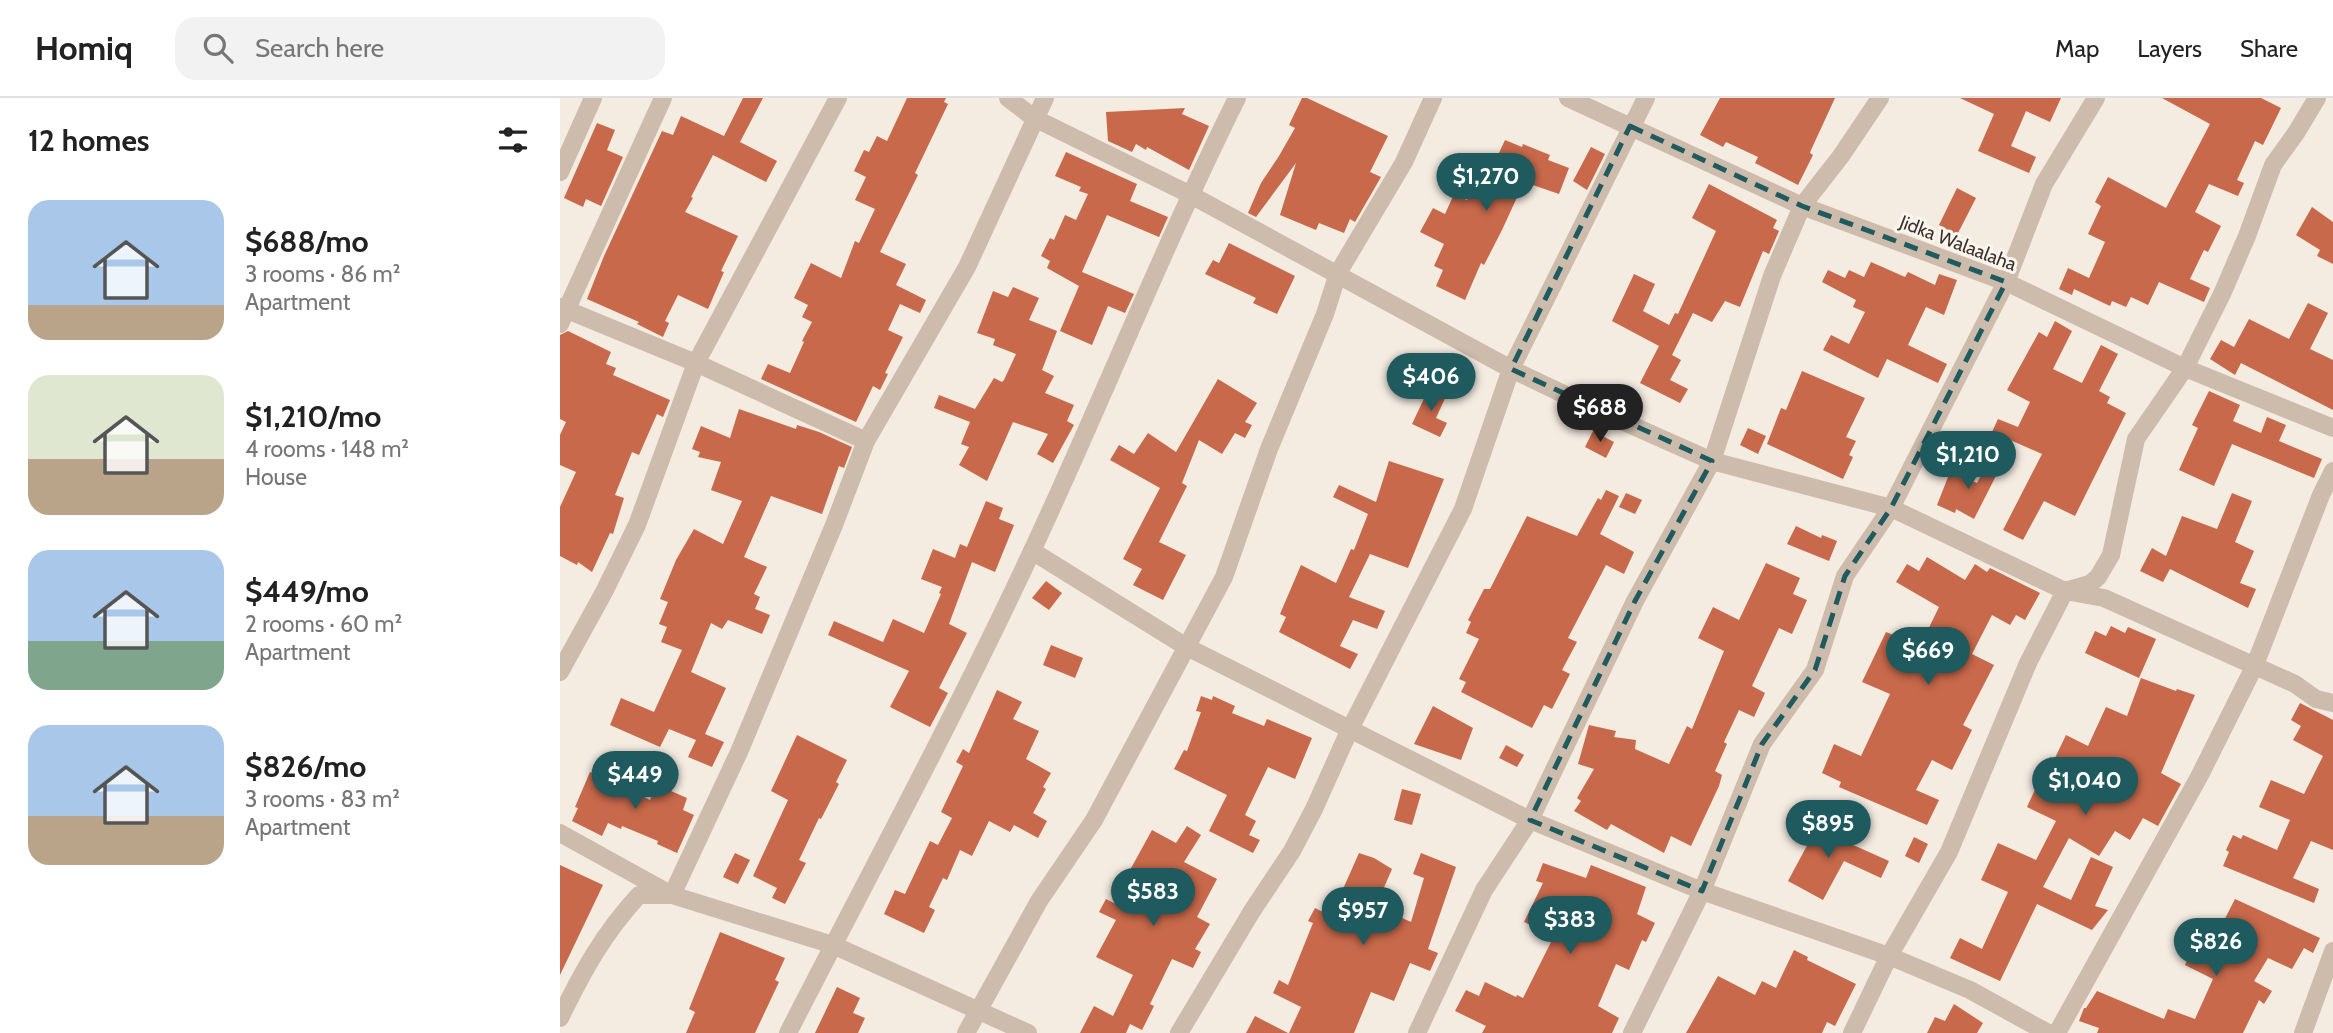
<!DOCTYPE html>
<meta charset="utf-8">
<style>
body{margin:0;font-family:Cabin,sans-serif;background:#f2f2f2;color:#222;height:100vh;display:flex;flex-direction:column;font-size:26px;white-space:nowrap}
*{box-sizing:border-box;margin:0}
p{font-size:23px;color:#767676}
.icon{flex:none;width:38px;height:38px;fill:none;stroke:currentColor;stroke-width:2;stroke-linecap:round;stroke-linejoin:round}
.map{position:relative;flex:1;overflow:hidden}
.side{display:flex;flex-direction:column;background:#fff;width:560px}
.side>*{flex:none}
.price{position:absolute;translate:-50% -60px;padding:0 16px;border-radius:24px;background:#1f5a5e;color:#fff;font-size:23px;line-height:46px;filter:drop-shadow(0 2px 4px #0008)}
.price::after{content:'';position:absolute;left:50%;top:42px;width:21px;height:16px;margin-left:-10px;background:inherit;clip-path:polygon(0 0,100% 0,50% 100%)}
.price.active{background:#222;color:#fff}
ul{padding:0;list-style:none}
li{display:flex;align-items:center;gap:21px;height:175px;padding:0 28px}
li span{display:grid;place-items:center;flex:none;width:196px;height:140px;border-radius:21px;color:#555}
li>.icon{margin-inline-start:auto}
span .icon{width:84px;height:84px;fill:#fffc;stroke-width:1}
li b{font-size:30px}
h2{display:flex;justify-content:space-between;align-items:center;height:84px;padding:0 28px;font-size:30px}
header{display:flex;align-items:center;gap:42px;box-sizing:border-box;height:98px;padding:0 35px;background:#fff;border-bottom:2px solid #e0e0e0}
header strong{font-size:33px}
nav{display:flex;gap:38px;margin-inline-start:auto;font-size:24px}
.search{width:490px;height:63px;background:#f2f2f2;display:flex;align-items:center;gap:18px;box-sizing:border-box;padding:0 24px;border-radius:21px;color:#767676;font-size:26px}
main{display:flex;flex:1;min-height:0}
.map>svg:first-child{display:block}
.building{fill:#c8694b}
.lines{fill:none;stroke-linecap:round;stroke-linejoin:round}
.street{stroke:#cdbbac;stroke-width:18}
.marked{fill:none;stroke:#1f5a5e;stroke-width:5;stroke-dasharray:14 9;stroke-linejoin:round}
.labels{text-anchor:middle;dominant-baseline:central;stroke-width:6;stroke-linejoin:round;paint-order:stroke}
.street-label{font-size:19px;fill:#3b302b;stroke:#fbf5ee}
</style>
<header>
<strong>Homiq</strong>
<div class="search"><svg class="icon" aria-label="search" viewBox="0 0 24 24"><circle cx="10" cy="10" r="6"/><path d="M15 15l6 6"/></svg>Search here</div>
<nav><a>Map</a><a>Layers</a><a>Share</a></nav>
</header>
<main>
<section class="side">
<h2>12 homes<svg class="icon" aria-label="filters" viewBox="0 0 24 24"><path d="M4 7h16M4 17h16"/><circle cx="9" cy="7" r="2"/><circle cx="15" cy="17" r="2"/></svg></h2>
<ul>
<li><span style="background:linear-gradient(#a9c7e8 75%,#b9a48a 0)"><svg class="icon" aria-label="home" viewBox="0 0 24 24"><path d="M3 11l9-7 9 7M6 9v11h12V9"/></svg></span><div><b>$688/mo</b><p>3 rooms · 86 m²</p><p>Apartment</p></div></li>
<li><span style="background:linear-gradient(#dfe7d0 60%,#b9a48a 0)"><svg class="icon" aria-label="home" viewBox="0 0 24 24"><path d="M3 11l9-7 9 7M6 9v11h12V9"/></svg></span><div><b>$1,210/mo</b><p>4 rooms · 148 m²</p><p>House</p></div></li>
<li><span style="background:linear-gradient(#a9c7e8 65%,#7fa58c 0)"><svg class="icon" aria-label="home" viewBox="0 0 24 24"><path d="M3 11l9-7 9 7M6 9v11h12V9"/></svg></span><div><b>$449/mo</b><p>2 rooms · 60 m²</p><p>Apartment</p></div></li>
<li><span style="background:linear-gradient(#a9c7e8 65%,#b9a48a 0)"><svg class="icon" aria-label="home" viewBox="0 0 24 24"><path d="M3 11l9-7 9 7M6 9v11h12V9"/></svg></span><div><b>$826/mo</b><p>3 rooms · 83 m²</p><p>Apartment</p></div></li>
</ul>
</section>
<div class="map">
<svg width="1773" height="935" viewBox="0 0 1773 935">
<rect width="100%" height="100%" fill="#f4ebe1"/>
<g class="building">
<polygon points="183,0 203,0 180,44 217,63 206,84 153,57 131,99 133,100 125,114 178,138 161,173 164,174 148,211 118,197 105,223 109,225 103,239 77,226 79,224 27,201 44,158 102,33 113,37 121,18 164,38"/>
<polygon points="347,0 386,0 384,4 388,6 355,75 358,77 320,154 346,166 336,187 366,202 360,215 340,206 328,232 343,239 325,275 328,276 320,292 313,288 296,324 201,281 208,266 230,275 244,244 242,243 252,224 242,219 248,207 234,200 251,165 281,180 295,143 299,145 315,111 295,102 306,79 294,73 304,52 309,54 317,38 327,43"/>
<polygon points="742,0 747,0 828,38 810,74 821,79 795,124 790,121 784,135 759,125 756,132 720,117 736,65 696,119 688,115 701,85 719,58 735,30 729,27"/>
<polygon points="1160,0 1275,0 1251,52 1250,55 1253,57 1238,87 1195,65 1198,59 1166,44 1163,49 1140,37"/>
<polygon points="1400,0 1501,0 1490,24 1466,13 1451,48 1476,59 1469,75 1418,53 1434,16"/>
<polygon points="1602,0 1701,0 1721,10 1703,47 1695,43 1677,82 1684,85 1678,98 1649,86 1635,114 1661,128 1648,154 1644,152 1630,181 1650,190 1644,204 1599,184 1588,207 1571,199 1566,209 1552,203 1550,208 1514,191 1512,197 1499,191 1508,170 1529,180 1545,144 1528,136 1541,108 1535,104 1548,79 1606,110 1650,26"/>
<polygon points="625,10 622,16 649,28 629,72 587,49 586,52 576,46 572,54 548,43 546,14"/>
<polygon points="37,25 55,32 47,52 63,59 41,108 26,101 23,109 4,100"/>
<polygon points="945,42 962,49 963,46 990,57 988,62 1009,70 999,96 964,84 942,132 924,167 921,165 905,202 876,188 883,172 874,168 884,146 860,134 873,110 885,116 894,96 907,102 923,64 933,68"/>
<polygon points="1031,49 1045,56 1027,92 1013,83"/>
<polygon points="506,54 577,86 570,103 608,119 599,139 547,117 522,174 574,196 565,215 548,208 532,247 500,233 519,188 487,170 490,163 481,158 490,140 494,142 505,117 516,122 528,96 519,93 521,89 495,78"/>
<polygon points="1149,86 1217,122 1213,130 1219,133 1209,156 1203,153 1180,209 1165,203 1152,224 1133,215 1112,257 1121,262 1110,282 1128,291 1120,305 1080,285 1099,248 1052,223 1074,176 1095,186 1083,213 1109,227 1115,215 1118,216 1156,133 1132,120"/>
<polygon points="1397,90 1416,100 1397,137 1379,127"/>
<polygon points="1752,109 1773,124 1773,166 1757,158 1760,152 1736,137"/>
<polygon points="669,145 735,178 717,216 693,205 696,200 645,176 653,162 659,165"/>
<polygon points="1311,164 1345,179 1348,174 1375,187 1379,176 1397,182 1384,217 1366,209 1348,247 1387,266 1378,285 1327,261 1318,280 1263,252 1271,237 1289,246 1305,214 1293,209 1296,202 1262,184 1268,172 1285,180 1289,172 1304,179"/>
<polygon points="453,189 479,200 469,222 497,233 482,272 494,278 485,295 514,307 507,323 514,327 493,365 477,356 488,336 453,324 427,383 399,367 409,349 401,346 410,324 374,310 379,297 415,311 434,280 442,284 444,282 456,256 433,247 435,241 417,235 433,193 448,199"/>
<polygon points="1748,205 1768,215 1750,251 1773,262 1773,312 1681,265 1675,277 1650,261 1661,242 1674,249 1689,221 1729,241"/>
<polygon points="1495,223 1512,233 1493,271 1522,285 1541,247 1558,256 1539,293 1550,299 1547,305 1566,315 1515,418 1484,403 1463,442 1443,432 1482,356 1432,334 1438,321 1458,329 1470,304 1447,292 1479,234 1487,239"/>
<polygon points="8,233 51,254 46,266 56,270 53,277 110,302 103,319 97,316 79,357 72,354 55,397 64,400 53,436 50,435 32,474 18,464 17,467 0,458 0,409 16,374 0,367 0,337 6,324 0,321 0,237"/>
<polygon points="1242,273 1305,300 1286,339 1296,343 1289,357 1293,359 1283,381 1207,346 1221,310 1226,312"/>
<polygon points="658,281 697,305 685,324 692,327 685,340 675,335 662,356 639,342 622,385 627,388 599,444 626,457 603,502 573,487 582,471 563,461 600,390 550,362 559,347 574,356 588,335 616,354"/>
<polygon points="870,288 887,296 876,320 887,325 880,339 852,326"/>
<polygon points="1649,293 1680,307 1673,323 1701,335 1707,319 1726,327 1719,343 1762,361 1754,380 1672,346 1654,388 1619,372 1638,330 1632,327"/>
<polygon points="179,311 236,331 237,327 259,334 292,349 284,370 279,368 262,416 211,398 184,459 207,469 194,496 200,499 195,511 210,517 202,536 168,522 162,531 151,525 131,574 166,590 145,636 164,644 152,669 128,659 136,642 109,631 100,649 50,627 61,600 94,614 122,552 101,544 107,529 99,526 108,504 100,501 116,462 134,431 163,446 182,403 151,392 161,364 138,359 140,354 132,351 141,328 170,340"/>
<polygon points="1188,330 1206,338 1198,356 1180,347"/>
<polygon points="1033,333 1054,344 1046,360 1025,349"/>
<polygon points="1430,360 1442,366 1414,421 1396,411 1395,415 1377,407 1390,374 1417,385"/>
<polygon points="829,363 884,381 848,470 810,456 789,499 825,513 817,531 793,522 780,548 798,556 790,571 719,534 726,519 720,516 741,467 776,485 791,451 794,452 808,416 773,399 779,387 816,404"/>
<polygon points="1046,392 1059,398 1040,436 1074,454 1064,476 1046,467 1008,540 1017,544 1002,572 1010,576 992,611 984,607 972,630 901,594 906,584 899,581 919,541 906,535 911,524 908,522 924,491 930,491 967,418 1017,438 1038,400 1041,402"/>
<polygon points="1066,395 1082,402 1075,416 1059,409"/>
<polygon points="1672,395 1692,403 1675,444 1694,453 1680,485 1696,491 1688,510 1610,471 1603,484 1580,473 1592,450 1606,458 1622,418 1657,431"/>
<polygon points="426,403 443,410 439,421 454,427 435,474 412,464 389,526 407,535 379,590 388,595 370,629 330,609 349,573 268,537 274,523 323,544 333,521 364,535 381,496 379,495 382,489 361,481 373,451 395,460 400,446 407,449"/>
<polygon points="1236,428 1261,440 1262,437 1277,443 1269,463 1227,446"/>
<polygon points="1367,459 1405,482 1415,466 1427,474 1430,470 1480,495 1465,522 1456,517 1450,527 1432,517 1412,556 1434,567 1403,627 1412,632 1392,672 1372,662 1356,692 1379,702 1367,727 1279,689 1281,684 1262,675 1274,646 1301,658 1330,596 1302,584 1326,534 1341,540 1343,537 1361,546 1379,509 1336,484 1347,466 1359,473"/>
<polygon points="1206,465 1240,480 1233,496 1247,502 1232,536 1219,530 1192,588 1205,595 1194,619 1179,612 1164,644 1167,646 1155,673 1162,677 1159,688 1131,748 1111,738 1104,755 1051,726 1047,732 1014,713 1021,703 1017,700 1034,671 1018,666 1029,627 1056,633 1054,639 1076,642 1075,651 1109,666 1127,628 1132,631 1164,553 1138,540 1153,509 1179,522"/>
<polygon points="486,483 502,495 489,512 472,500"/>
<polygon points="1551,528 1565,535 1568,529 1596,541 1579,580 1525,555 1535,533 1546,538"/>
<polygon points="491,547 523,560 515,580 483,567"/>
<polygon points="1581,580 1616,593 1617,591 1635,597 1601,675 1621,686 1598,728 1583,720 1570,742 1555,733 1539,758 1509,740 1483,789 1511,802 1531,759 1553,769 1535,808 1548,812 1532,832 1477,806 1440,883 1390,860 1400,840 1422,851 1448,794 1421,782 1438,745 1476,762 1496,723 1467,709 1490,659 1494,662 1506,637 1528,648 1546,609 1567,618"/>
<polygon points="437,592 462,604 453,621 479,633 466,661 491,675 483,689 486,691 473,715 487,723 478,740 454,727 450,734 429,723 412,758 400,752 387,782 383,780 369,809 375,812 364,835 324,816 335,792 345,796 370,743 378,747 392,720 381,714 403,668 396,664 403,651 409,655"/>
<polygon points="641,598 652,602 653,598 675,608 672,615 704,628 707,621 752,640 735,681 708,669 685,717 696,723 689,737 700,742 693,755 649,733 667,697 614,671 624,652 627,653 641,614 636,613"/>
<polygon points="1740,605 1773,622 1773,752 1751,743 1733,780 1759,791 1754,805 1663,768 1669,754 1666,752 1673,737 1681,741 1683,737 1717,752 1730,722 1699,709 1711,682 1744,696 1763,658 1733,642 1741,628 1731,622"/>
<polygon points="873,608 913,630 901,662 854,646"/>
<polygon points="237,637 287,662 276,684 279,686 261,721 259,720 239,762 246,765 225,806 212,800 217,790 193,778 228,702 211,693"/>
<polygon points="946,647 964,657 957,669 939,660"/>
<polygon points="30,674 52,683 51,686 81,701 82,698 90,702 101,675 116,682 111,693 127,700 123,712 134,717 117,755 97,746 98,743 62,728 61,731 48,725 42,738 12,723 18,710 15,709"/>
<polygon points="842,691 861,696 852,727 834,722"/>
<polygon points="1233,720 1329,763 1321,780 1284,763 1263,802 1228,783 1250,742 1227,732"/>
<polygon points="627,728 641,737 624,764 657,781 637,819 650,826 635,851 641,854 633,870 612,861 590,906 594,908 582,932 570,926 566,935 520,935 534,908 553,918 573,877 536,859 556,822 539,814 546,801 556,806 558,801 565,804 581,778 570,772 592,732 616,745"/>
<polygon points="1354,739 1368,746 1359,765 1345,758"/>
<polygon points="175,755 190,762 178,786 163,779"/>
<polygon points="799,755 814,760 832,771 816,808 851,824 864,780 853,776 861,755 896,769 868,851 878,855 870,873 850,865 834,903 811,894 794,935 729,935 741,909 713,895 719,882 728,887 753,825 748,823 755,810 771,818"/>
<polygon points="983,765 1026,780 1031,767 1086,789 1077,816 1095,825 1086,844 1082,842 1069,872 1056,866 1038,908 1059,920 1052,935 922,935 926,928 895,913 906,892 919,898 925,884 956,899 957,897 963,900 994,838 964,824 983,785 976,783"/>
<polygon points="0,767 43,787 0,877"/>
<polygon points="1675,801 1760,840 1753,855 1744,850 1732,871 1708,860 1694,883 1712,893 1704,906 1699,902 1683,935 1537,935 1539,930 1519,923 1524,910 1526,910 1537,893 1604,921 1608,911 1635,921 1653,881 1625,867 1631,853 1641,858 1653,834 1657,836"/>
<polygon points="160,834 225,860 215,882 219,884 195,935 126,935 135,914 129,911"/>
<polygon points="1234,852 1248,859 1247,862 1296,886 1275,928 1267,924 1262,935 1126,935 1158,878 1195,897 1202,883 1216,890"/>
<polygon points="277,889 300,900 293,915 305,920 298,935 255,935"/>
<polygon points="1394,906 1423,925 1417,935 1367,935 1375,919 1385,923"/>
<polygon points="695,918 728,935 686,935"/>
</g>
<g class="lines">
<g class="street">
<polyline points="448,0 474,20 629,96 951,271 1035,311 1152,363 1331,410 1505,493 1544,500 1735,586 1756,601 1773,605"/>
<polyline points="1008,0 1242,108 1446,184 1625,270 1773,330"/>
<polyline points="0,74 33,0"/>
<polyline points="0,209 136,265 306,343"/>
<polyline points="0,226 103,0"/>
<polyline points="472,453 625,548 970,722 1142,793 1329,858 1410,892 1488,935"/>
<polyline points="0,574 44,494 77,427 136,265 278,0"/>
<polyline points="0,735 112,797 273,847 468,935"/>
<path d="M 0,920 C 23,873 43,836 79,797 L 112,797 L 179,654 L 274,427 L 306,343 L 407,169 L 485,0"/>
<path d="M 228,935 C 310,775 396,616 472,453 C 542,303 603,149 677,0"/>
<polyline points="406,935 479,803 534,722 664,479 709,351 765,216 778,175 844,64 873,0"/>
<polyline points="619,935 692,813 732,753 754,711 790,631 903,411 951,271 1086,0"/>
<polyline points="857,935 924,792 970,722 1075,503 1152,363 1212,178 1242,108 1281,58 1320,0"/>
<polyline points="1072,935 1142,793 1202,646 1255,572 1285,478 1331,410 1446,184 1484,86 1536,0"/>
<polyline points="1292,935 1329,858 1389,754 1468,565 1505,493 1530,486 1538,479 1551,457 1576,341 1625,270 1662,196 1687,138 1713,67 1736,35 1757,0"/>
<polyline points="1497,935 1640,677 1695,567 1761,397 1773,373"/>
<polyline points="1743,935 1773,853"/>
</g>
</g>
<path class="marked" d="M 1070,28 L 1242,108 L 1446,184 L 1331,410 L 1285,478 L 1255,572 L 1202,646 L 1142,793 L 970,722 L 1075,503 L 1152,363 L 951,271 Z"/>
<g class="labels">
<g class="street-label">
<text transform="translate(1398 145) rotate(21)">Jidka Walaalaha</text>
</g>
</g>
</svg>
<b class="price" style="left:926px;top:115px">$1,270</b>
<b class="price" style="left:871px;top:315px">$406</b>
<b class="price active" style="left:1040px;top:346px">$688</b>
<b class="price" style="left:1408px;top:393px">$1,210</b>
<b class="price" style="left:1368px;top:589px">$669</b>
<b class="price" style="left:75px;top:713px">$449</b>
<b class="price" style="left:1525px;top:719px">$1,040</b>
<b class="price" style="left:1268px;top:762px">$895</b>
<b class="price" style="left:593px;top:830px">$583</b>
<b class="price" style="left:803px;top:849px">$957</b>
<b class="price" style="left:1010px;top:858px">$383</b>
<b class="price" style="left:1656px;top:880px">$826</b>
</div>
</main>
